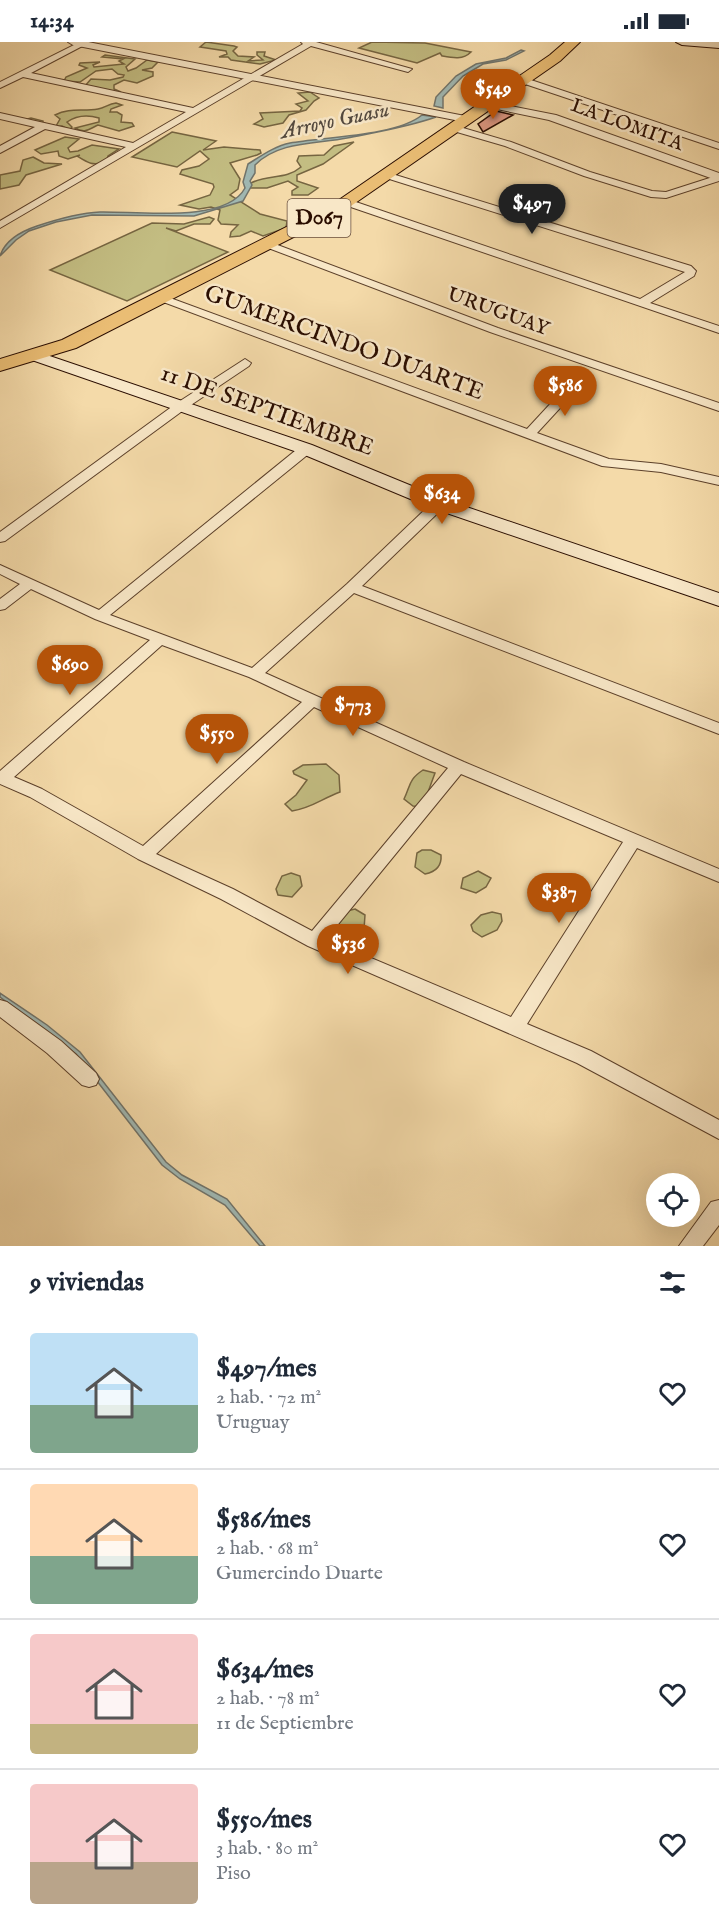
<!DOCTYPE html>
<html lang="es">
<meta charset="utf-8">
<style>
body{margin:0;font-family:"IM FELL English",serif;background:#f6f6f7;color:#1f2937;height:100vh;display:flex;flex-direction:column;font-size:22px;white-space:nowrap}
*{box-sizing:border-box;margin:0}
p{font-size:20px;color:#747a83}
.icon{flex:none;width:33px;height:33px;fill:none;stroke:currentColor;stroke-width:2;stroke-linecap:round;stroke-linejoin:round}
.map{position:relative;height:1204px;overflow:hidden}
.drawer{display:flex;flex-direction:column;background:#fff;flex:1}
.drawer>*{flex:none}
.fabs{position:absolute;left:646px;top:1131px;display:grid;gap:12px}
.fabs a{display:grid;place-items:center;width:54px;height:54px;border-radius:50%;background:#fff;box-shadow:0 6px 24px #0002;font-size:30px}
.price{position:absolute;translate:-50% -51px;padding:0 14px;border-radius:21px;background:#b45309;color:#fff;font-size:20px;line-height:39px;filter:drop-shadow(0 2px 3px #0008)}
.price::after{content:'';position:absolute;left:50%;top:36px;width:18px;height:14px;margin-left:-9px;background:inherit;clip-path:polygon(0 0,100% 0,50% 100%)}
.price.current{background:#222;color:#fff}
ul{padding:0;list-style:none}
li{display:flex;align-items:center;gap:18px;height:150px;padding:0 30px}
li+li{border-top:2px solid #e0e1e3}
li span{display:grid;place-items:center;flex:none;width:168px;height:120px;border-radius:6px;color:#555}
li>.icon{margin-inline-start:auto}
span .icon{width:72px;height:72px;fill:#fffc;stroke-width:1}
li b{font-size:26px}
h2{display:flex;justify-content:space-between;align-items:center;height:72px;padding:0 30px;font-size:26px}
.status{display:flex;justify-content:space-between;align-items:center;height:42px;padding:0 30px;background:#fff;direction:ltr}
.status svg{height:16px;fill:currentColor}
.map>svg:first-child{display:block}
.green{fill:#c3bd82;stroke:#766541;stroke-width:1.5}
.water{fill:#a0b8b3;stroke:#71746b;stroke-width:1.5}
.building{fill:#da957f;stroke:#2a0d00;stroke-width:1.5}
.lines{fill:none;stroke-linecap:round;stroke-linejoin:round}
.minor-casing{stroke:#5c402a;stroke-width:2}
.tertiary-casing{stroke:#5c402a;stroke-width:2}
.secondary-casing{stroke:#2a0d00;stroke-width:2}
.primary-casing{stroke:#2a0d00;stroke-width:2}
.minor{fill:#f8e7c7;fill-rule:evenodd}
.tertiary{fill:#f8e7c7;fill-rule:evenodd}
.secondary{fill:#f8e7c7;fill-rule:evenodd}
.primary{fill:#eabd74;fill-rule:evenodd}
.labels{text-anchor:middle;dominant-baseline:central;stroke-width:5;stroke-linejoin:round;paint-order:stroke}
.far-street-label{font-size:20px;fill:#2a0d00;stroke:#f8e7c7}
.far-water-label{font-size:22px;font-style:italic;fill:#53493f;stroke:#f8e7c7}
.shield{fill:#f8e7c7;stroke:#684e3c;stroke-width:1.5}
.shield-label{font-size:22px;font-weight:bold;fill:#2a0d00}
.street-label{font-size:24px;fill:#2a0d00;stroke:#f8e7c7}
</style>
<div class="status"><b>14:34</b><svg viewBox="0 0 49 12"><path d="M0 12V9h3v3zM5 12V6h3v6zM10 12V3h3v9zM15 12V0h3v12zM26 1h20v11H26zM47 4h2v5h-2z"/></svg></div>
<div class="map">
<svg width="719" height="1204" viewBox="0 0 719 1204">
<rect width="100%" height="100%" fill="#f4daa9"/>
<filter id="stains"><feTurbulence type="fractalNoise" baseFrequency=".00333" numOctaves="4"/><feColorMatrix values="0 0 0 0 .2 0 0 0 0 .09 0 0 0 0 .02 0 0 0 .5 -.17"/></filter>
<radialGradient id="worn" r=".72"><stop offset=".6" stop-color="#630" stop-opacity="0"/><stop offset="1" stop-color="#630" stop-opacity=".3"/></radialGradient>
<g class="green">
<polygon points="206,0 234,4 237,5 233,9 238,14 254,15 248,19 263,18 257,13 257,10 265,10 264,14 276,18 260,22 231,18 228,15 219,15 227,12 226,9 200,5"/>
<path d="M 372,0 L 425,1 L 471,10 C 463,18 453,16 442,14 L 440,11 L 417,21 L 359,6 Z"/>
<polygon points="105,13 135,17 126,25 128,29 136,26 147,18 158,20 152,26 142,28 153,30 153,34 137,41 124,38 114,43 114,47 121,50 111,51 84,45 91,37 110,38 123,35 124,33 118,32 112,27 96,29 80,40 64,39 66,35 87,26 79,23 80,21 100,20 93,23 94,25 124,22 119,19 123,17 102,15"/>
<polygon points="310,50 319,56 314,59 306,68 289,73 283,81 264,85 254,82 263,77 260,71 300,69 302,66 296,62 308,59 298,51"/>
<path d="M 116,61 L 122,63 L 111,67 L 110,70 L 117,70 L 122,73 L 121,80 L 132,81 L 134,84 L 119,89 L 98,83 C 89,87 85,92 75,86 L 99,80 L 99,76 C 89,73 77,73 67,80 L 72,85 L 70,88 L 62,84 L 37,86 L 23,78 L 31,76 L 43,79 L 43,81 L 56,84 L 60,77 L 55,73 C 70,65 83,70 98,67 C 105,66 108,62 116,61 Z"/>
<polygon points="172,90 216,99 203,108 224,105 260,108 261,111 257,113 230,121 240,137 238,147 230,153 260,172 287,179 286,186 263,194 251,189 240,194 230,195 231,190 238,183 221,182 218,178 220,168 211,165 199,167 180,163 210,153 214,145 213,142 180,132 182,128 199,124 209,117 200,109 177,125 132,115"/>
<path d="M 65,95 L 79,97 L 68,106 L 70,110 L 78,109 L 92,103 L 119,107 L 108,114 L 106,120 C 92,124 88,121 77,114 L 80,113 L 68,117 L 59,114 L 58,109 L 41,112 L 35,108 Z"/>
<path d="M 354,100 L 323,122 L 297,133 L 297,139 L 318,146 L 308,153 L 292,153 L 292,149 L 298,145 L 288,139 L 267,146 L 250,146 L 251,141 C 268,132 286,138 301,125 L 297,119 L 299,114 L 324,113 L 334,104 Z"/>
<polygon points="33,115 44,121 62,122 26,133 19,143 0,147 0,133 20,129 23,118"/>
<polygon points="209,175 214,177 210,182 194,182 176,189 166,186 228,210 127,259 50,228 152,181 184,182"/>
<path d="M 326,722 L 339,733 L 340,750 C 321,757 312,766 292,769 L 285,762 L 296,753 L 307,738 L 294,732 L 293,729 L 303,723 Z"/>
<path d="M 423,728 L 435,731 L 428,750 L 432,755 L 422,765 L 413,764 L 404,757 C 411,743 408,738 423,728 Z"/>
<path d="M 422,808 L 431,808 L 441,813 C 442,825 435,830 425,832 L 415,825 L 417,811 Z"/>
<polygon points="478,829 491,836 486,845 476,851 461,846 463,836"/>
<polygon points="291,831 300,834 302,844 292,855 278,853 276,847 282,834"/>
<polygon points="355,867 365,873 364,887 355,892 341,892 337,884 347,869"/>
<polygon points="492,870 501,872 502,879 497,888 482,895 473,889 471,883 481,873"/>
</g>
<g class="water">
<polygon points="521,8 524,9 506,18 483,22 463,34 443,55 443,66 434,64 436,55 456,34 476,22 506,16"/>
<path d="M 422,73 L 436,75 C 408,85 377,90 347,96 C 317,102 278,99 255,123 L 255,131 L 250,139 L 252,143 L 243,159 L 194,174 L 92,173 L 56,180 L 29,189 L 16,198 L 0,214 C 5,198 22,189 37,184 C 58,177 79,171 100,170 C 135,169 226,182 245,146 L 243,140 L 248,122 C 261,114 275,104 290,101 C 323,95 397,94 422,73 Z"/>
<polygon points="0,951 47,983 80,1010 166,1120 182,1133 227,1157 265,1204 260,1204 225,1163 180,1137 162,1123 76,1012 0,955"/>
</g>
<polygon class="building" points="496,69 513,73 483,90 478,82"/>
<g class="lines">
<defs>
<g id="minor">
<polygon points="80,0 90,0 31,31 193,66 303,2 301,0 316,0 412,27 408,30 311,4 0,186 0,179 126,105 45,87 0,111 0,104 35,85 0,77 0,71 133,101 186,70 23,35 0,46 0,40"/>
<polygon points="519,36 525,36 719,101 719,107 519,40"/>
<polygon points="453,83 511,100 590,130 652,149 666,150 719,133 719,139 666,156 651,155 584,134 505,104 450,88 450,84"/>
<polygon points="383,131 389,131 691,224 696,229 694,234 650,261 719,284 719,291 342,162 342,158 350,158 640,257 685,230 383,135"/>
<polygon points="267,199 498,286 719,361 719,369 490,290 263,204 263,200"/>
<polygon points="162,253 527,387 576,334 584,334 584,340 537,391 609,417 661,422 719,435 719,443 661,430 602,424 158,258 158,254"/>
<polygon points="245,317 251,321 249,324 185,367 5,499 0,500 0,490 177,361"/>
<path d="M 306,403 L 312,407 L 311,410 L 110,573 L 252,626 L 347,542 L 434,459 L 439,458 L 446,462 L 444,465 L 362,544 L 719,681 L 719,692 L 354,551 L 265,631 L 464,720 L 719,827 L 719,840 L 637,806 L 527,982 L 591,1009 L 719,1078 L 719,1097 L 577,1021 L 308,904 L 221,857 L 138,817 L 30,755 L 0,742 L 0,729 L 150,598 L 95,577 L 31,547 L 5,567 L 0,568 L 0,557 L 20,542 L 0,532 L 0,523 L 99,568 L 301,404 ZM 162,603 L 249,635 L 302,660 L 143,804 L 42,747 L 14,735 ZM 314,665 L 448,726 L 312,889 L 233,847 L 156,812 ZM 461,732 L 623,800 L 511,975 L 326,897 Z"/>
<polygon points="0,958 7,960 61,999 96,1031 99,1037 96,1043 89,1045 82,1043 47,1011 0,975"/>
<polygon points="719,1158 719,1183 703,1204 679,1204 711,1160"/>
</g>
<g id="tertiary">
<polygon points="68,0 88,0 465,74 470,77 465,80 73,3"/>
<polygon points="486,59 556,73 719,131 719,139 549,78 482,64 481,62"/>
</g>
<g id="secondary">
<polygon points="676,0 719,0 719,6 682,3"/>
<polygon points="35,309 312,403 446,458 719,551 719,564 432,466 300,411 29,317 27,314 29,311"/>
</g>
<polygon id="primary" points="565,0 580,0 560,19 348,166 319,182 76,306 0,329 0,317 62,298 336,160 550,13"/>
</defs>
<use href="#minor" class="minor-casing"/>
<use href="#tertiary" class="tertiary-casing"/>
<use href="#secondary" class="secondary-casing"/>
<use href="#primary" class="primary-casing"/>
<use href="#minor" class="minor"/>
<use href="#tertiary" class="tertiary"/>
<use href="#secondary" class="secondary"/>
<use href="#primary" class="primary"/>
</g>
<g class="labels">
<g class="far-street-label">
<text transform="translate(627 83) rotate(20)">LA LOMITA</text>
<text transform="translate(498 270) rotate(20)">URUGUAY</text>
</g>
<g class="far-water-label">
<text transform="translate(335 79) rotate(-12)">Arroyo Guasu</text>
</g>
<rect class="shield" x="287.5" y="157" width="63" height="38" rx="4.5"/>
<g class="shield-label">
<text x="319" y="176">D067</text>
</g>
<g class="street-label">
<text transform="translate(344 301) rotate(20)">GUMERCINDO DUARTE</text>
<text transform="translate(267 369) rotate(20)">11 DE SEPTIEMBRE</text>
</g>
</g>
<rect width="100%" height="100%" filter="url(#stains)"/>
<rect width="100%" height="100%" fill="url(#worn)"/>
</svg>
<div class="fabs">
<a><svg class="icon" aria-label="locate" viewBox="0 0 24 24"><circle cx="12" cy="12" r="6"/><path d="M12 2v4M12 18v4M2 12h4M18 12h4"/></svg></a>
</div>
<b class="price" style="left:493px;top:78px">$549</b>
<b class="price current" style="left:532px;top:193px">$497</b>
<b class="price" style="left:565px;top:375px">$586</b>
<b class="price" style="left:442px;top:483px">$634</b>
<b class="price" style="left:70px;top:654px">$690</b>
<b class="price" style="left:353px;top:695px">$773</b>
<b class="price" style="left:217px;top:723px">$550</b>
<b class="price" style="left:559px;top:882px">$387</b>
<b class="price" style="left:348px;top:933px">$536</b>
</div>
<section class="drawer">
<h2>9 viviendas<svg class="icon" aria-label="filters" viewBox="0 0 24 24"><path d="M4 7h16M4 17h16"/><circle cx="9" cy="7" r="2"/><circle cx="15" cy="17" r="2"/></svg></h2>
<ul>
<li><span style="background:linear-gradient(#bfe0f5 60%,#7fa58c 0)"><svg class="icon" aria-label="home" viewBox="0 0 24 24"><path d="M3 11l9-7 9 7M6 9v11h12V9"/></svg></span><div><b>$497/mes</b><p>2 hab. · 72 m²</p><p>Uruguay</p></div><svg class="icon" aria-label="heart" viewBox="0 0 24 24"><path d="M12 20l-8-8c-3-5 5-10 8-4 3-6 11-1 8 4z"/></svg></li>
<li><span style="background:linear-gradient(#ffd9b3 60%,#7fa58c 0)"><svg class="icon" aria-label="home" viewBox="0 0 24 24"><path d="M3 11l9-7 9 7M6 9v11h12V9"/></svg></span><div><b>$586/mes</b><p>2 hab. · 68 m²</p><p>Gumercindo Duarte</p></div><svg class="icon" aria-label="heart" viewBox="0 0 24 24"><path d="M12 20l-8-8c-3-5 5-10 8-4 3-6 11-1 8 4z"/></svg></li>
<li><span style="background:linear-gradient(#f6c9c9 75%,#c2b280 0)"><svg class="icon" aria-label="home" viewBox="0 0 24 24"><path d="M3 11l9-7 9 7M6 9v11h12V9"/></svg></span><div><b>$634/mes</b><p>2 hab. · 78 m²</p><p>11 de Septiembre</p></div><svg class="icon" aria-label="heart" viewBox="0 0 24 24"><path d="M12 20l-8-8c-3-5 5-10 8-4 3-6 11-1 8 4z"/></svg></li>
<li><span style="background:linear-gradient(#f6c9c9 65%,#b9a48a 0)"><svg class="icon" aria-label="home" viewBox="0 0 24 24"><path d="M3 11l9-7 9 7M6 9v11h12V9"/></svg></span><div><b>$550/mes</b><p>3 hab. · 80 m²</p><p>Piso</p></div><svg class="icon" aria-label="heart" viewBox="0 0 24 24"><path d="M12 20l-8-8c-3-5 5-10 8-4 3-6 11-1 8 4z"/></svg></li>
</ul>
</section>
